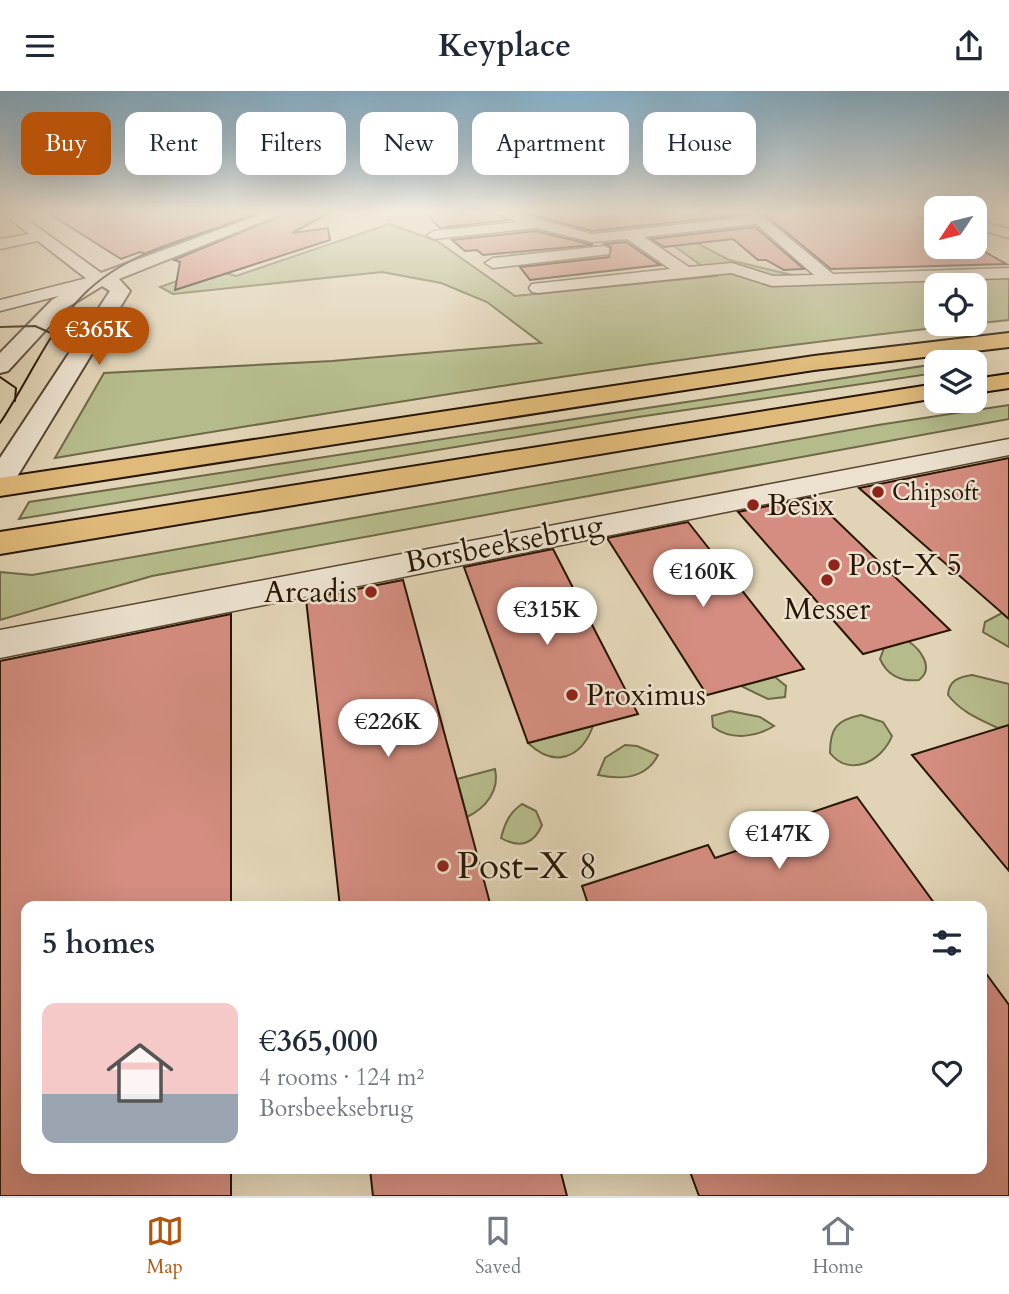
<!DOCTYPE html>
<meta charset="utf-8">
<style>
body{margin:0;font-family:Cardo,serif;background:#f6f6f7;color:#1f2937;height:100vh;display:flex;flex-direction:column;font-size:26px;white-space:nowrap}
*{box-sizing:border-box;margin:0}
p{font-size:23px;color:#747a83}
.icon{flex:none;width:38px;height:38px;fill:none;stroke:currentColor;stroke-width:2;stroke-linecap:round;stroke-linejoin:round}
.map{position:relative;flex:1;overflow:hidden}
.side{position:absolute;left:21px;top:810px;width:966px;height:273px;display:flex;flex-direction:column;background:#fff;border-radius:14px;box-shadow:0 7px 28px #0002}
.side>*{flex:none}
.guide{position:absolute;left:21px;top:21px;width:968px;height:63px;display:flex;gap:14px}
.needle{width:46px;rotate:235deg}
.buttons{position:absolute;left:924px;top:105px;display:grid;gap:14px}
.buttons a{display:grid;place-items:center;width:63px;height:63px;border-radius:14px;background:#fff;box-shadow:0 7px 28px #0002;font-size:35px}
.price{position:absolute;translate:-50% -60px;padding:0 16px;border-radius:24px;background:#fff;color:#222;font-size:23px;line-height:46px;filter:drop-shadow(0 2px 4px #0008)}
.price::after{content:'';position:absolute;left:50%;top:42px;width:21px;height:16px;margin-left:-10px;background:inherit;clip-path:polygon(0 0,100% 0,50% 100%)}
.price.current{background:#b45309;color:#fff}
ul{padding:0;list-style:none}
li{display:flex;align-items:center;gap:21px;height:175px;padding:0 21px}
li+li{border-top:2px solid #e0e1e3}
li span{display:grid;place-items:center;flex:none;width:196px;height:140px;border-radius:14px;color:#555}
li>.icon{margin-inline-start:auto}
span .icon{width:84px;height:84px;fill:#fffc;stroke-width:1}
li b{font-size:30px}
h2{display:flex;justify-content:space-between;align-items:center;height:84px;padding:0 21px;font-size:30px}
.pill{padding:0 24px;border-radius:14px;background:#fff;box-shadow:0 7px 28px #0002;font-size:24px;line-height:63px}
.pill.current{background:#b45309;color:#fff}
header{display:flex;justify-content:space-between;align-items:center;height:91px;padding:0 21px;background:#fff;font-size:32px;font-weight:700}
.menu{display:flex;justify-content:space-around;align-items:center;height:98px;border-top:2px solid #e0e1e3;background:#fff;font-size:19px;color:#747a83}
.menu a{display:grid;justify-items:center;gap:4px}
.menu .current{color:#b45309}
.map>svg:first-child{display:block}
.green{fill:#b6bb8b;stroke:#6f6847;stroke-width:2;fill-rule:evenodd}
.building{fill:#d48d80;stroke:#281603;stroke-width:2}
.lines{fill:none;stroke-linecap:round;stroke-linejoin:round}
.minor-casing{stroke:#564530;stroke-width:3}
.tertiary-casing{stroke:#564530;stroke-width:4}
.motorway-casing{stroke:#281603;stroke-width:4}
.minor{fill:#ece2cf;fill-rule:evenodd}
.tertiary{fill:#ece2cf;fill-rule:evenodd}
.motorway{fill:#e0ba7a;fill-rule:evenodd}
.tram{stroke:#281603;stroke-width:2}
.poi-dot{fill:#8f2418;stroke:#ece2cf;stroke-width:2.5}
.labels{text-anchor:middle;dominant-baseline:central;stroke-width:5;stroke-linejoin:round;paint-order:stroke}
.far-poi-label{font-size:24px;fill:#281603;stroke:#ece2cf;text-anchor:start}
.poi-label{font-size:30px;fill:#281603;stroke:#ece2cf;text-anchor:start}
.street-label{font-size:30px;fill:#281603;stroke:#ece2cf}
.near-poi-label{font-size:37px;fill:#281603;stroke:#ece2cf;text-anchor:start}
</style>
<header><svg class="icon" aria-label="menu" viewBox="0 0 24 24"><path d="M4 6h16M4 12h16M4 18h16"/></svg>Keyplace<svg class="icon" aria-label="share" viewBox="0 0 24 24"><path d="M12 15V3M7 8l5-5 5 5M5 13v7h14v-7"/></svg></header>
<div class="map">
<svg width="1009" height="1105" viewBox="0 0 1009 1105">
<rect width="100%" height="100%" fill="#e1d3b5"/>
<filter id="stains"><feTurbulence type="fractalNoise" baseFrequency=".00286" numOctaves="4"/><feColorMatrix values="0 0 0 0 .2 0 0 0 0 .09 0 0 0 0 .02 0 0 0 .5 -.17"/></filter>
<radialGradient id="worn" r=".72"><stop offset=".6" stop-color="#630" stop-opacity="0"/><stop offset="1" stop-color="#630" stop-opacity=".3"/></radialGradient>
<g class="green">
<path d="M 389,133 L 437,150 L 515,205 L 716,185 L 663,147 L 682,144 L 729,169 L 817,190 L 1009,185 L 1009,229 C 689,262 372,314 55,367 L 104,282 L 332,270 L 541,252 L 487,211 L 441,192 L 382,181 L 173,203 L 160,196 L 211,178 L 236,185 ZM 936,194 L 975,194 L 975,233 L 936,233 Z"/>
<polygon points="936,273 936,282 638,326 19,428 29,411"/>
<polygon points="1009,314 1009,328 152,485 0,529 0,481 32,484 878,334"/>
<polygon points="1002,522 1009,528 1009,556 983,541 985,531"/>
<path d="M 908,550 C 920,558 935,577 919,589 C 901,591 887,584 880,568 L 884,557 Z"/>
<path d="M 972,584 L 1009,593 L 1009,634 L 998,637 C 979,628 961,621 948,604 C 949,589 959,586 972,584 Z"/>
<polygon points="775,586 786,595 785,606 768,608 741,595"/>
<path d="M 730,620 L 760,626 L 774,635 C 756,646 732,650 713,636 L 712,625 Z"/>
<path d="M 861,624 L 883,631 L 892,645 C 882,670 850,687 830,662 C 830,638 836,629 861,624 Z"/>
<path d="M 593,635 C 581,668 554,677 528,652 Z"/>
<path d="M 625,654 L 637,655 L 658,664 C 646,688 622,689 598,684 L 605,667 Z"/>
<path d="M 495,678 C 500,699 486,717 467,726 L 457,688 Z"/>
<path d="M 522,713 L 536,720 L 542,734 C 534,753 520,758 501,747 C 505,732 509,722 522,713 Z"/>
</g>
<g class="building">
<polygon points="48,122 258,122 146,163 140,161 121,168"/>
<polygon points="287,122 329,122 292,142 328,137 330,149 175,199 180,171 174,169"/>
<polygon points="425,122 497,122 508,129 440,137"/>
<polygon points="525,122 742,122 743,124 592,140"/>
<polygon points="763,122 908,122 936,132 936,156 975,155 1006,173 831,178"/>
<polygon points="755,136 804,178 784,179 766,169 758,169 733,148 664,156 651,148"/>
<polygon points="536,140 593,154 483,164 477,159 465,160 452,149"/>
<polygon points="626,151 660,174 530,189 520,176 609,166 611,156 605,153"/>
<polygon points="1009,367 1009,528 859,397"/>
<polygon points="812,406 814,408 950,539 863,563 738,421"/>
<polygon points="688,431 804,578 707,604 607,447"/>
<polygon points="553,458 638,623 528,652 464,476"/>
<polygon points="403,489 467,726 491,816 340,816 306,508"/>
<polygon points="231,523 231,816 26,816 26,1078 231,1078 231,1105 0,1105 0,570"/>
<polygon points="1009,634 1009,780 912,664"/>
<polygon points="857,706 937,816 589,816 582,795 708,754 715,767 787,743 780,732"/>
<polygon points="982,877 1009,914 1009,1105 699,1105 689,1078 982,1078"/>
<polygon points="370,1078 560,1078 567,1105 373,1105"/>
</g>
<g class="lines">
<defs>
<g id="minor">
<path d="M 499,122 L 517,122 L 592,143 L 748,126 L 745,122 L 759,122 L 833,183 L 1009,177 L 1009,187 L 772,195 L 731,182 L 538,202 L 532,201 L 529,197 L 532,193 L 670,178 L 627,148 L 592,151 L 536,137 L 434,148 L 427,144 L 434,140 L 517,131 ZM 756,133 L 814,184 L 773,185 L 732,172 L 689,176 L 644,146 Z"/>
<polygon points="926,122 936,122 936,126 928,125"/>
<polygon points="975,129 1009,138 1009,147 975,137"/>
<polygon points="42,141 49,145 47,148 0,158 0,148"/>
<polygon points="604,155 609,157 609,163 493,177 485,172 493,167"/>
<polygon points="99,184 105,185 107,189 105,193 0,220 0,209"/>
<polygon points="1009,348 1009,364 0,567 0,539"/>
</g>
<polygon id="tertiary" points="2,122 18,122 101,182 264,122 284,122 119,188 130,200 15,389 10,395 0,398 0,367 110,200 102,195 66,217 8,280 0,282 0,262 52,209 87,188"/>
<g id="motorway">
<polygon points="1009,242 1009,256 814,279 0,405 0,387 814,265"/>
<polygon points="1009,283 1009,297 975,302 975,288"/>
<polygon points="936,293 936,307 0,463 0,441"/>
</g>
</defs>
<use href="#minor" class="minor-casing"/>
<use href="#tertiary" class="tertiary-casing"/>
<use href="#motorway" class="motorway-casing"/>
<use href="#minor" class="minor"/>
<use href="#tertiary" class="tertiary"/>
<use href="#motorway" class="motorway"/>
<g class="tram">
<polyline points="0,236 35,235 53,243 55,253"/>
<polyline points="0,286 16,297 15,310"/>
<path d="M 0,332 C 26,293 45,249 75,213 C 121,158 198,146 262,122"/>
</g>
</g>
<linearGradient id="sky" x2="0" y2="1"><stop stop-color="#86b5d2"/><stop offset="0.44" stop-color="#f2ebde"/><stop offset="1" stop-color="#f2ebde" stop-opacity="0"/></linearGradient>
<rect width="1009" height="276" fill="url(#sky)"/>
<g class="poi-dot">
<circle cx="878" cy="401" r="7"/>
<circle cx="753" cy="414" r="7"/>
<circle cx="834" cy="474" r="7"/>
<circle cx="827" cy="489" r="7"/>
<circle cx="371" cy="501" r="7"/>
<circle cx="572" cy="604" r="7"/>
<circle cx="443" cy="775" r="7"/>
</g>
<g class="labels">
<g class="far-poi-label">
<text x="892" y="401">Chipsoft</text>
</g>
<g class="poi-label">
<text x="767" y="414">Besix</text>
<text x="848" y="474">Post-X 5</text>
<text x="357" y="501" text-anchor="end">Arcadis</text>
<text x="827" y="518" text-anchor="middle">Messer</text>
<text x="586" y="604">Proximus</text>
</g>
<g class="street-label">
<text transform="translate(504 453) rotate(-11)">Borsbeeksebrug</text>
</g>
<g class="near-poi-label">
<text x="457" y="775">Post-X 8</text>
</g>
</g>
<rect width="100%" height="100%" filter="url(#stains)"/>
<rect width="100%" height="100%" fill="url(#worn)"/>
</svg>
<div class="buttons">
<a><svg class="needle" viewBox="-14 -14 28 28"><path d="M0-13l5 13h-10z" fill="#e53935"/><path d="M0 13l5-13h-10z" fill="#747a83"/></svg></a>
<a><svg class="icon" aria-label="locate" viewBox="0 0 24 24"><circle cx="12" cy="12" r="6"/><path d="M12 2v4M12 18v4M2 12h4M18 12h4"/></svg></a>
<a><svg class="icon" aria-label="layers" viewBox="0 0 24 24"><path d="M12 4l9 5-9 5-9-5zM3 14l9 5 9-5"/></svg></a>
</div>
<b class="price current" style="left:99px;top:276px">€365K</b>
<b class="price" style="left:703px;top:518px">€160K</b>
<b class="price" style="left:547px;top:556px">€315K</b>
<b class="price" style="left:388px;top:668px">€226K</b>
<b class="price" style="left:779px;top:780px">€147K</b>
<div class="guide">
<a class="pill current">Buy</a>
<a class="pill">Rent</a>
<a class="pill">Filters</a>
<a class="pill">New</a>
<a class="pill">Apartment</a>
<a class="pill">House</a>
</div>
<section class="side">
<h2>5 homes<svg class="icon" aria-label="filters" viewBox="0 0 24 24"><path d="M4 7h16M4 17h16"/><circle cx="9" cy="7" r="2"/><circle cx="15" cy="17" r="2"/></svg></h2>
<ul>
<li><span style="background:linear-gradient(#f6c9c9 65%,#9aa5b1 0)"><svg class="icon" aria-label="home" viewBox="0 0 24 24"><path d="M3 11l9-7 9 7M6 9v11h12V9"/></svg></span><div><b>€365,000</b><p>4 rooms · 124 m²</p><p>Borsbeeksebrug</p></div><svg class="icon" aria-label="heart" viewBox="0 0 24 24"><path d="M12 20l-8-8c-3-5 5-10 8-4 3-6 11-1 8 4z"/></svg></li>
</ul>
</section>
</div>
<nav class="menu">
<a class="current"><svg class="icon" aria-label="map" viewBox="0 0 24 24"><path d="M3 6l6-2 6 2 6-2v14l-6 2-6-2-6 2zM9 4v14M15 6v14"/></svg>Map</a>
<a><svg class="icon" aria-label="saved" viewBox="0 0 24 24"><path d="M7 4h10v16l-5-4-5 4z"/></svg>Saved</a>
<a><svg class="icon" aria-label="home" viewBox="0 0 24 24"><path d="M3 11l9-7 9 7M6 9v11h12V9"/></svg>Home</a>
</nav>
